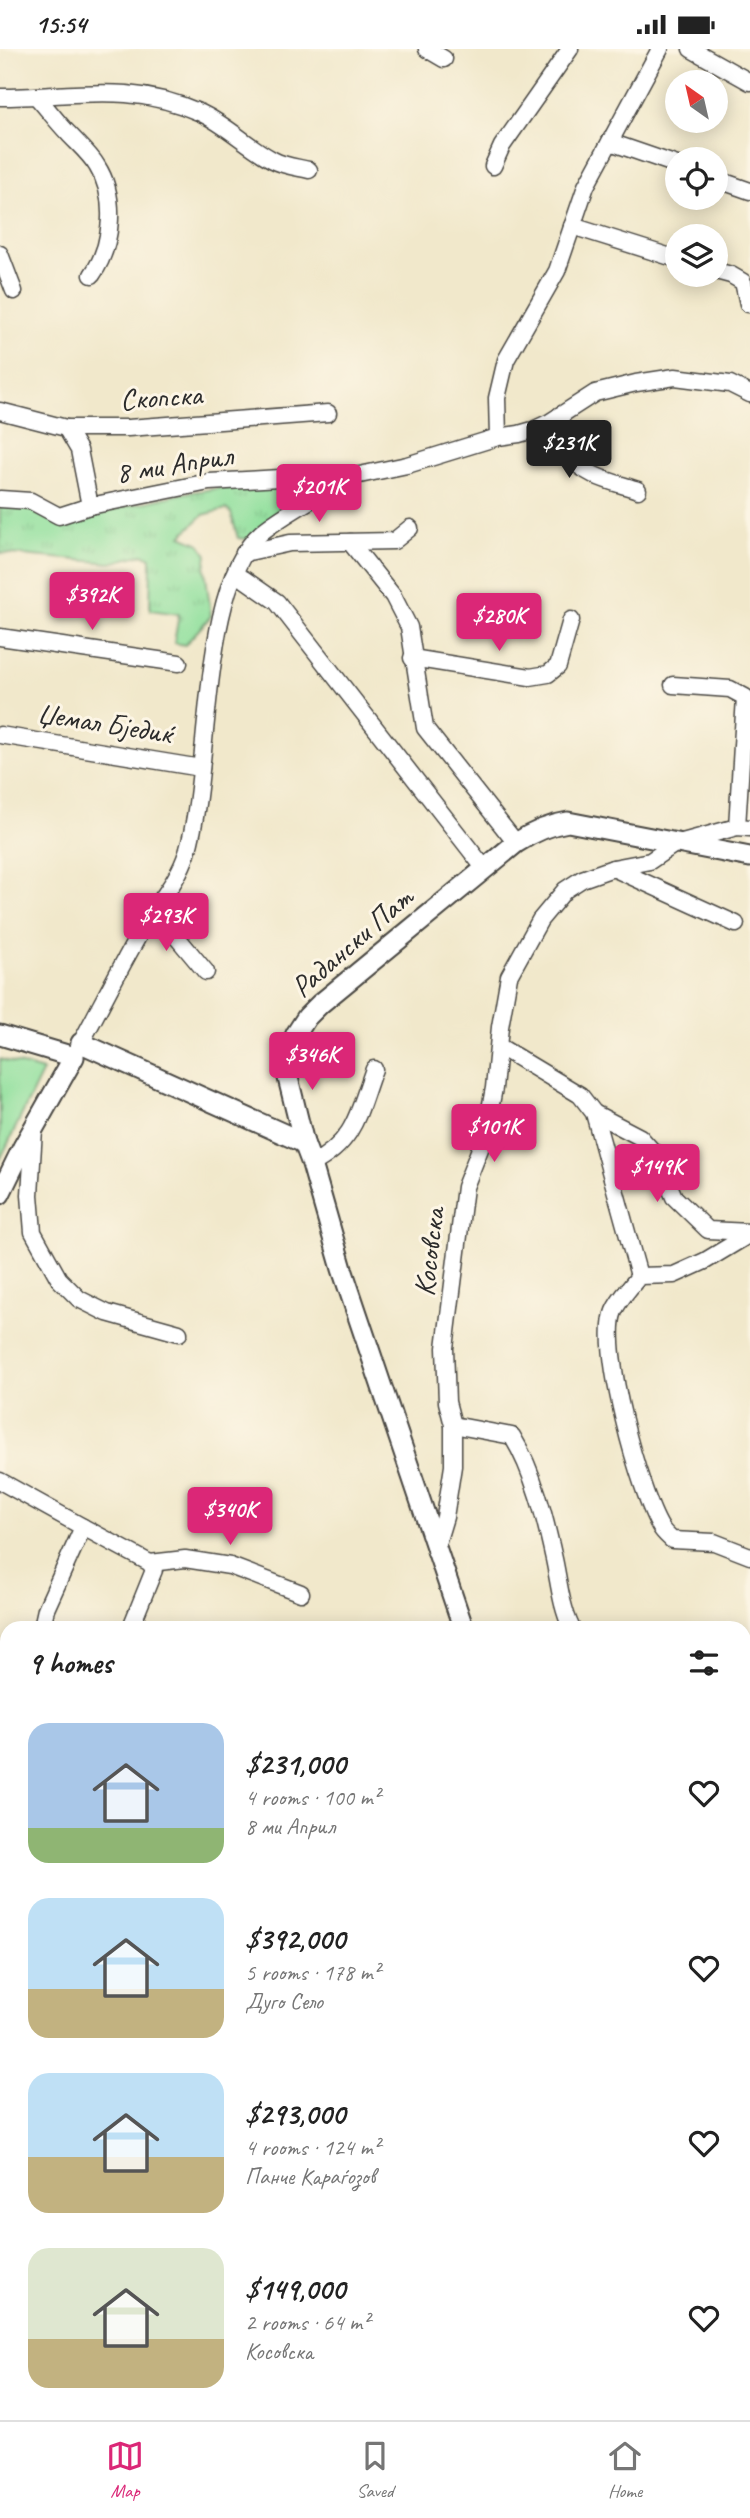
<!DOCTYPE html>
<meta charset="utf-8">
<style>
body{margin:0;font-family:Caveat,sans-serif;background:#f2f2f2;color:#222;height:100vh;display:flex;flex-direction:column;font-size:26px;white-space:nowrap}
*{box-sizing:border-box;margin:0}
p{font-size:23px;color:#767676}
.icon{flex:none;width:38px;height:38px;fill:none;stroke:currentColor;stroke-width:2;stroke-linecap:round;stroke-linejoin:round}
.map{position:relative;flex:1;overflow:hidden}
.side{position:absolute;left:0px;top:1572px;width:751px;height:800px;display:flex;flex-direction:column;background:#fff;border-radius:21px 21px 0 0;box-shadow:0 4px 18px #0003}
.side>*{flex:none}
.needle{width:46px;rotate:326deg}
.fabs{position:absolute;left:665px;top:21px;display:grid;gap:14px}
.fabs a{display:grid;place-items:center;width:63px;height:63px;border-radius:50%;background:#fff;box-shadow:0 4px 18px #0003;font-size:35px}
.price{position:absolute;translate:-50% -60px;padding:0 16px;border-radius:7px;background:#db2777;color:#fff;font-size:23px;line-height:46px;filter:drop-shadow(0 2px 4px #0008)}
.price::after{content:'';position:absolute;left:50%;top:42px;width:21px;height:16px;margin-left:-10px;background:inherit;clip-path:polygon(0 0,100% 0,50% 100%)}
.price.on{background:#222;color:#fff}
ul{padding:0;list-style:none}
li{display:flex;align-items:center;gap:21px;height:175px;padding:0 28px}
li span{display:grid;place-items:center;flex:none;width:196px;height:140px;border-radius:21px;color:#555}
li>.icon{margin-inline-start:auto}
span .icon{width:84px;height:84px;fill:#fffc;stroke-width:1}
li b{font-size:30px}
h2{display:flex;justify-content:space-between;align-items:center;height:84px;padding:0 28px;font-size:30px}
.status{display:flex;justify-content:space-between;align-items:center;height:49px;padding:0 35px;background:#fff;direction:ltr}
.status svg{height:19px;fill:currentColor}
.tabs{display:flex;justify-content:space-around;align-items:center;height:98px;border-top:2px solid #e0e0e0;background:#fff;font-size:19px;color:#767676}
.tabs a{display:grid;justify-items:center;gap:4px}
.tabs .on{color:#db2777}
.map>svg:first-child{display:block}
.grass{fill:url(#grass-tufts);stroke:#5e8664;stroke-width:2}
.garden{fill:#92e09e;stroke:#5e8664;stroke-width:2}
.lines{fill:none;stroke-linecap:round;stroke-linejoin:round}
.minor-casing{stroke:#494743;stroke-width:19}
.tertiary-casing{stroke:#494743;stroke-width:23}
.minor{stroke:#fff;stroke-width:16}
.tertiary{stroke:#fff;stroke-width:19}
.labels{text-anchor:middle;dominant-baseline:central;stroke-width:6;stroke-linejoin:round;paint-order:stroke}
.street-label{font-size:30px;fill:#2b2b2b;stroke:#fcf5e5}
</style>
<div class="status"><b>15:54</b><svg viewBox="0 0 49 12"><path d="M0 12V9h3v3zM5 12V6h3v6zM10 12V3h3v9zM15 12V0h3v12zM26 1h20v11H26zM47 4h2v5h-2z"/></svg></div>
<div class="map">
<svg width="750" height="2371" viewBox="0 0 750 2371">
<defs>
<pattern id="grass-tufts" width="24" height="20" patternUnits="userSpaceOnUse" patternTransform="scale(1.75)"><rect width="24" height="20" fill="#92e09e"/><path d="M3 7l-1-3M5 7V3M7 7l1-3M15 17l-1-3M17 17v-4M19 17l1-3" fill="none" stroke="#7ec088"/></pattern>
</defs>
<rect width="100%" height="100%" fill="#fcf5e5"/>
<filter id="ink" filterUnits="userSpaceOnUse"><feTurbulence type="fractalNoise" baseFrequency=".0143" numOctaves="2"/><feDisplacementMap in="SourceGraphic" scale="14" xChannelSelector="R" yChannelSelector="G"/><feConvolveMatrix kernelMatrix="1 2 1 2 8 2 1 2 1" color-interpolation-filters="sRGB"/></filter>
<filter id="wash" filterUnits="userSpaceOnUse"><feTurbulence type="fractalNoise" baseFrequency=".00686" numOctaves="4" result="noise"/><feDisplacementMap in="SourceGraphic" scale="28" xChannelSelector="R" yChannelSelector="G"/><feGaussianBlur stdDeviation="1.57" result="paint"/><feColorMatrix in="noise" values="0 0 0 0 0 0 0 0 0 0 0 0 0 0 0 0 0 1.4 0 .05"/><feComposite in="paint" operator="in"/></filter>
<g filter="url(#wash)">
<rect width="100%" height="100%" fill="#f1e8cb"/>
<polygon class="grass" points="257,434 318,435 312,444 247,490 238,489 231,464 226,460 203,466 181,487 200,495 207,506 205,519 211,567 185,596 174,594 179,565 150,561 151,509 143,505 111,514 0,504 0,457 33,459 64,472 185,444"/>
<polygon class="garden" points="0,1010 43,1022 0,1111"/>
</g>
<g filter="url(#ink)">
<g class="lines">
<defs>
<g id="minor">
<polyline points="427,0 444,10"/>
<polyline points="691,0 750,33"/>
<path d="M 36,47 C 47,59 57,73 68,84 C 78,95 90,105 97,117 C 117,148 113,196 92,226"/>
<path d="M 0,48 C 73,48 130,32 201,64 C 227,76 248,98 273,111 C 284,117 296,118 309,121"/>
<polyline points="610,93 677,116"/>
<polyline points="493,117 502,97 570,0"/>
<polyline points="716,130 750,142"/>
<polyline points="572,177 677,210"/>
<polyline points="0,205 14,242"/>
<polyline points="716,222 731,226 743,233 748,255"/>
<polyline points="0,362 66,379 128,379 328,364"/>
<path d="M 560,366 C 562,377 562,396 568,405 C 584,428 614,433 638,441"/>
<polyline points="66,379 79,401 90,457 209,433 280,429 350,428 407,416 498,388 519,385 533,381 550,373 595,344 636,334 675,328 730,335 750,345"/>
<polyline points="498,388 497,349 506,311 557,222 586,137 660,0"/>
<polyline points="0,450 31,452 59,467 90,457"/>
<polyline points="350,493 393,547 409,578 425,679 516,794"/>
<polyline points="244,504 290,494 394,492 410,479"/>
<polyline points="234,526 244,530 277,553 485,820"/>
<polyline points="0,588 179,614"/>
<polyline points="412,609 530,628 548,625 558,617 571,571"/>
<polyline points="673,636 730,640 745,648 737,778"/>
<polyline points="0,686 201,719"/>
<polyline points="613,819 736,875"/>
<polyline points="155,862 206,923"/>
<polyline points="500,998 580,1046 594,1064 639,1227"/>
<path d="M 76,1003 C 99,961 120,918 144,877 C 159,852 178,832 187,804 C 212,723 199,536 262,483 C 285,464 322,445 348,429"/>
<polyline points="594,1064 640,1088 656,1106 674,1148 708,1181 750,1183"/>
<polyline points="34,1080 30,1146 33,1183 59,1230 79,1250 107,1264 179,1284"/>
<path d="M 312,1115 C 356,1092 358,1063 374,1020"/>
<path d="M 750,1185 L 705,1212 L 674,1226 L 639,1227 C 632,1237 619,1250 614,1262 C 599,1298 640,1445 661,1479 C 664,1484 668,1487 672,1491 L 714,1493 L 750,1507"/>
<path d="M 453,1376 L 512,1387 C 534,1423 545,1469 554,1510 C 559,1533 561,1557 571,1578"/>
<polyline points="0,1432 83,1478 46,1560 42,1578"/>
<polyline points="83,1478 150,1514 154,1521 131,1578"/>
<polyline points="435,1501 445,1468 453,1417 453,1376 447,1353 445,1299 465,1138 485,1087 494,1039 500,978 509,927 540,871 565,841 582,830 613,819 650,812 675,795 737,778 750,779"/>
<polyline points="150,1514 185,1510 230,1517 301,1544"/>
<polyline points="744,1646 750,1618"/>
<polyline points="744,1673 750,1675"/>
<polyline points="0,1971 7,1953"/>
<polyline points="744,2013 750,2030"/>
<polyline points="744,2123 750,2108"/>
<polyline points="744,2230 750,2228"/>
<polyline points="0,2259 7,2267"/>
<polyline points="744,2275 750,2289"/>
<polyline points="744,2304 750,2300"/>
<polyline points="272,2364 277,2371"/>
<polyline points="576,2364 584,2371"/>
<polyline points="10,2371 10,2364"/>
<polyline points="104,2371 105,2364"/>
<polyline points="186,2371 186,2364"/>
<polyline points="382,2371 384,2364"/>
<polyline points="646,2371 649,2364"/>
</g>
<g id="tertiary">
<polyline points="0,986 74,1008 23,1098 0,1145"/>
<polyline points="81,994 304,1094"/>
<path d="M 463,1578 L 342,1220 L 312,1115 L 304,1094 L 288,1029 L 288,1004 L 296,985 L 307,968 L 320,955 L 516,794 C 533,783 548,776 568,773 L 750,808"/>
<polyline points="554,2371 556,2364"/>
</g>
</defs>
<use href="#minor" class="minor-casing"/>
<use href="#tertiary" class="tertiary-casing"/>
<use href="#minor" class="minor"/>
<use href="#tertiary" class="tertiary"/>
</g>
</g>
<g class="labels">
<g class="street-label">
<text transform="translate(161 348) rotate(-4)">Скопска</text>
<text transform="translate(174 415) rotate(-9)">8 ми Април</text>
<text transform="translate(105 674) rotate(9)">Џемал Бједиќ</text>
<text transform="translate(352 893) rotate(-41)">Радански Пат</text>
<text transform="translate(429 1203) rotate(-83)">Косовска</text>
</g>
</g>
</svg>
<div class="fabs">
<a><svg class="needle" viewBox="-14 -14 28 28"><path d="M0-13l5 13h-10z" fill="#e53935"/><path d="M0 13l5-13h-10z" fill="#767676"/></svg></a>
<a><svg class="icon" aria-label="locate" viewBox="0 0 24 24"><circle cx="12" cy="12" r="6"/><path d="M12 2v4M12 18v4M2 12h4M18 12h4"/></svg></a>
<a><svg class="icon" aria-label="layers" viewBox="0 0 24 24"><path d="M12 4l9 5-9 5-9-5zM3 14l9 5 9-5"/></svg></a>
</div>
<b class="price on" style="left:569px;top:431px">$231K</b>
<b class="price" style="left:319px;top:475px">$201K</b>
<b class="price" style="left:92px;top:583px">$392K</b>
<b class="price" style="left:499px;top:604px">$280K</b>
<b class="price" style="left:166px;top:904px">$293K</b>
<b class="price" style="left:312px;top:1043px">$346K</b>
<b class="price" style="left:494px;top:1115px">$101K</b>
<b class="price" style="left:657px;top:1155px">$149K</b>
<b class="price" style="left:230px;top:1498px">$340K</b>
<section class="side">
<h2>9 homes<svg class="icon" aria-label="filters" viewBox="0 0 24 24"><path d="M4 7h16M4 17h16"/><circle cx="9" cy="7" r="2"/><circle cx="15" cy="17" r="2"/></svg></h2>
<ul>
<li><span style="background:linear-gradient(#a9c7e8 75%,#8fb573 0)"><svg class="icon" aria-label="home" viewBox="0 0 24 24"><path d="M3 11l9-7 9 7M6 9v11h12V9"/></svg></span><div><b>$231,000</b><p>4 rooms · 100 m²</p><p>8 ми Април</p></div><svg class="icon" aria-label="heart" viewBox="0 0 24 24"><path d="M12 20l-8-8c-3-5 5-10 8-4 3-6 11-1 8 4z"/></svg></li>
<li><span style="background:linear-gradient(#bfe0f5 65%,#c2b280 0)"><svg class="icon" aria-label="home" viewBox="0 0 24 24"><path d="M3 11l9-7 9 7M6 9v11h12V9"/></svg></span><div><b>$392,000</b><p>5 rooms · 178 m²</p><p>Дуго Село</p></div><svg class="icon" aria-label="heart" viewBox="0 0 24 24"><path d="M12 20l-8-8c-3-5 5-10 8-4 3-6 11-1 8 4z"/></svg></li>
<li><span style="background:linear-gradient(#bfe0f5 60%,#c2b280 0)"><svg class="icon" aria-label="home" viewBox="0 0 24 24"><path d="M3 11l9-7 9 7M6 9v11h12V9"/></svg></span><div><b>$293,000</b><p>4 rooms · 124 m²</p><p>Панче Караѓозов</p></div><svg class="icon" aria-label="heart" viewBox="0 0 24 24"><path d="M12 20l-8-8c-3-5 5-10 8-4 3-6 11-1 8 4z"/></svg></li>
<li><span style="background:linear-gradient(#dfe7d0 65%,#c2b280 0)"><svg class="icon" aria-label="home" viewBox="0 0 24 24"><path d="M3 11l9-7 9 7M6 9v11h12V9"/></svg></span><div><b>$149,000</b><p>2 rooms · 64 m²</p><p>Косовска</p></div><svg class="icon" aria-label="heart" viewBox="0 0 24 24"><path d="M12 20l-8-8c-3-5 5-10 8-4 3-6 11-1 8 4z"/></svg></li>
</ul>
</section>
</div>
<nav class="tabs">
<a class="on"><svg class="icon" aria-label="map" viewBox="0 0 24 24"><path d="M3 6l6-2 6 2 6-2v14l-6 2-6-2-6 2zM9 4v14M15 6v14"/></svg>Map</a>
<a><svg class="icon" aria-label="saved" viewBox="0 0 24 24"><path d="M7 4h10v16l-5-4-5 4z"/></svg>Saved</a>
<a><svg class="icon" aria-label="home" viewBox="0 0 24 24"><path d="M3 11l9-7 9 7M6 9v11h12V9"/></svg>Home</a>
</nav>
